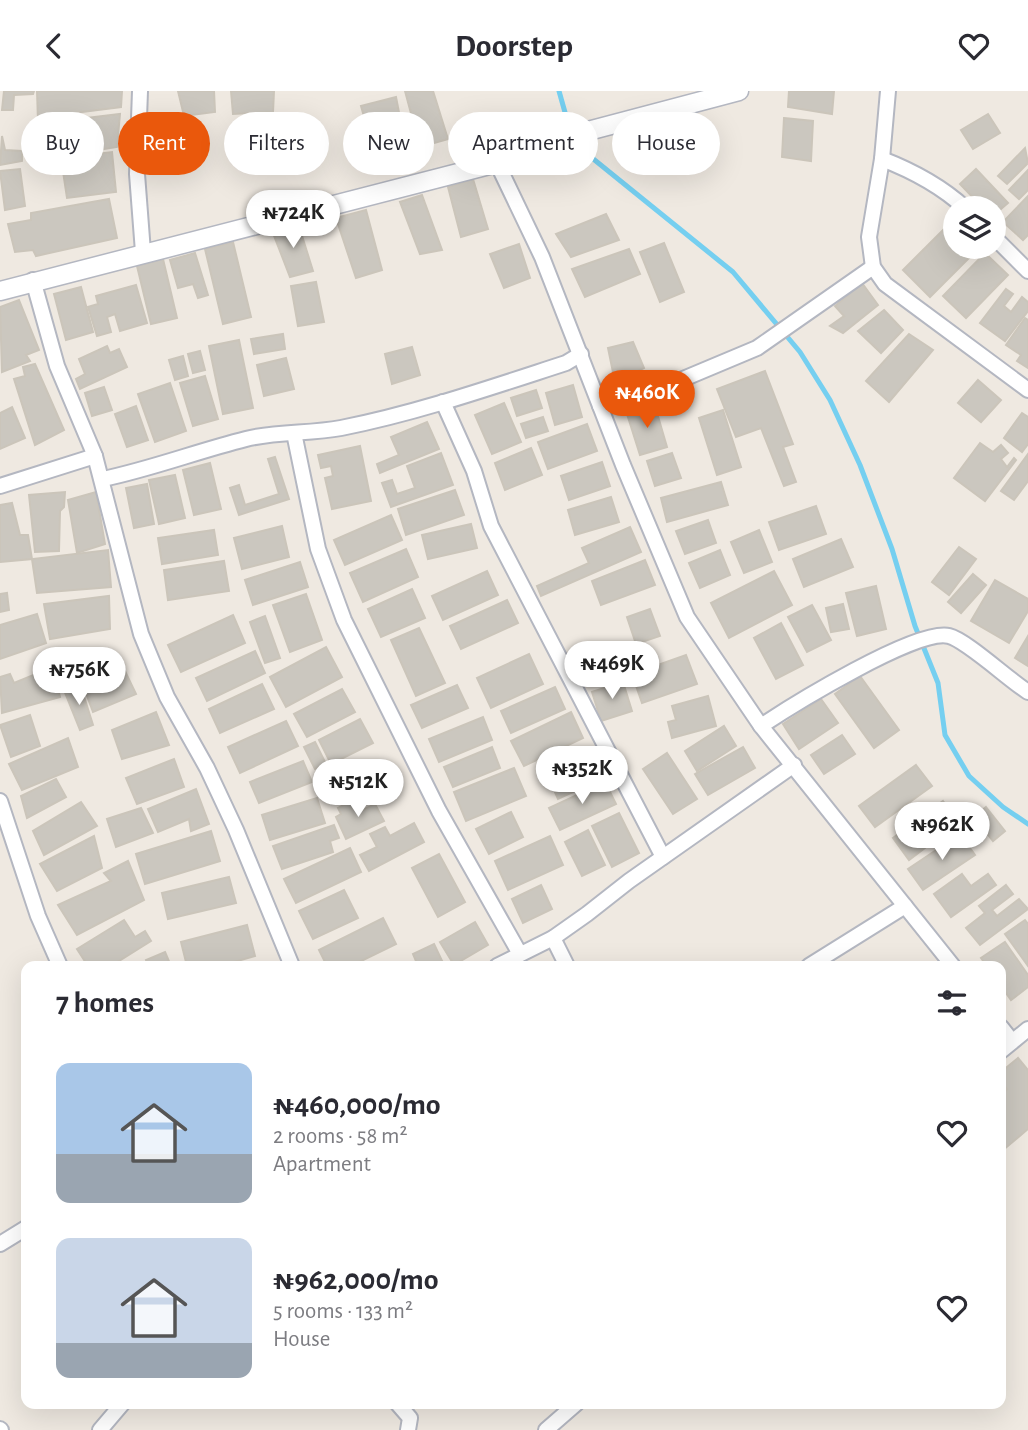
<!DOCTYPE html>
<meta charset="utf-8">
<style>
body{margin:0;font-family:"Alegreya Sans",sans-serif;background:#f7f7f7;color:#2b2b33;height:100vh;display:flex;flex-direction:column;font-size:26px;white-space:nowrap}
*{box-sizing:border-box;margin:0}
p{font-size:23px;color:#7c7c81}
.icon{flex:none;width:38px;height:38px;fill:none;stroke:currentColor;stroke-width:2;stroke-linecap:round;stroke-linejoin:round}
.map{position:relative;flex:1;overflow:hidden}
.side{position:absolute;left:21px;top:870px;width:985px;height:448px;display:flex;flex-direction:column;background:#fff;border-radius:14px;box-shadow:0 7px 28px #0002}
.side>*{flex:none}
.top-card{position:absolute;left:21px;top:21px;width:987px;height:63px;display:flex;gap:14px}
.controls{position:absolute;left:943px;top:105px;display:grid;gap:14px}
.controls a{display:grid;place-items:center;width:63px;height:63px;border-radius:50%;background:#fff;box-shadow:0 7px 28px #0002;font-size:35px}
.price{position:absolute;translate:-50% -60px;padding:0 16px;border-radius:24px;background:#fff;color:#222;font-size:23px;line-height:46px;filter:drop-shadow(0 2px 4px #0008)}
.price::after{content:'';position:absolute;left:50%;top:42px;width:21px;height:16px;margin-left:-10px;background:inherit;clip-path:polygon(0 0,100% 0,50% 100%)}
.price.active{background:#ea580c;color:#fff}
ul{padding:0;list-style:none}
li{display:flex;align-items:center;gap:21px;height:175px;padding:0 35px}
li span{display:grid;place-items:center;flex:none;width:196px;height:140px;border-radius:14px;color:#555}
li>.icon{margin-inline-start:auto}
span .icon{width:84px;height:84px;fill:#fffc;stroke-width:1}
li b{font-size:30px}
h2{display:flex;justify-content:space-between;align-items:center;height:84px;padding:0 35px;font-size:30px}
.pill{padding:0 24px;border-radius:32px;background:#fff;box-shadow:0 7px 28px #0002;font-size:24px;line-height:63px}
.pill.active{background:#ea580c;color:#fff}
header{display:flex;justify-content:space-between;align-items:center;height:91px;padding:0 35px;background:#fff;font-size:32px;font-weight:700}
.map>svg:first-child{display:block}
.lines{fill:none;stroke-linecap:round;stroke-linejoin:round}
.stream{stroke:#75cff0;stroke-width:5}
.building{fill:#cbc7bf;stroke:#cbc5ba;stroke-width:2}
.minor-casing{stroke:#b4b7c1;stroke-width:18}
.tertiary-casing{stroke:#b4b7c1;stroke-width:21}
.minor{stroke:#fff;stroke-width:14}
.tertiary{stroke:#fff;stroke-width:18}
</style>
<header><svg class="icon" aria-label="back" viewBox="0 0 24 24"><path d="M15 5l-7 7 7 7"/></svg>Doorstep<svg class="icon" aria-label="heart" viewBox="0 0 24 24"><path d="M12 20l-8-8c-3-5 5-10 8-4 3-6 11-1 8 4z"/></svg></header>
<div class="map">
<svg width="1028" height="1339" viewBox="0 0 1028 1339">
<rect width="100%" height="100%" fill="#efe9e1"/>
<g class="lines">
<g class="stream">
<polyline points="559,0 568,32"/>
<polyline points="581,58 733,181 800,261 830,309 860,374 892,458 915,535 938,592 945,644 969,685 1003,716 1028,733"/>
</g>
</g>
<g class="building">
<polygon points="4,0 34,0 33,3 14,4 13,19 2,19"/>
<polygon points="37,0 122,0 121,16 58,24 57,29 38,30"/>
<polygon points="178,0 214,0 215,21 184,25"/>
<polygon points="231,0 274,0 273,21 233,23"/>
<polygon points="405,0 433,0 448,48 420,56"/>
<polygon points="789,0 834,0 832,23 788,16"/>
<polygon points="396,6 407,63 376,68 361,15"/>
<polygon points="120,23 117,56 67,64 61,30"/>
<polygon points="988,23 1000,42 973,58 961,39"/>
<polygon points="784,27 813,30 811,70 782,66"/>
<polygon points="53,35 58,61 30,64 27,39"/>
<polygon points="2,45 5,59 22,60 22,70 0,74"/>
<polygon points="1025,57 1028,72 1007,93 998,85"/>
<polygon points="112,61 116,101 67,107 61,67"/>
<polygon points="20,78 25,115 5,119 0,80"/>
<polygon points="976,78 1008,112 994,124 994,117 983,117 960,93"/>
<polygon points="1028,79 1028,99 1019,108 1009,99"/>
<polygon points="473,88 488,138 461,146 448,96"/>
<polygon points="422,104 442,159 420,163 400,111"/>
<polygon points="1028,105 1028,144 1023,149 1003,131"/>
<polygon points="109,108 117,147 36,165 33,159 15,161 8,133 31,129 31,122"/>
<polygon points="366,119 382,179 356,187 336,127"/>
<polygon points="606,123 619,149 571,166 556,143"/>
<polygon points="952,130 956,133 956,156 979,157 930,206 903,179"/>
<polygon points="298,132 313,180 290,186 273,142"/>
<polygon points="233,151 251,226 223,233 205,158"/>
<polygon points="664,152 684,201 660,211 640,161"/>
<polygon points="519,153 530,187 504,197 490,163"/>
<polygon points="629,158 640,183 585,206 572,178"/>
<polygon points="195,162 208,204 198,207 193,193 178,197 170,169"/>
<polygon points="985,162 1008,184 966,227 943,205"/>
<polygon points="163,168 177,227 151,233 137,175"/>
<polygon points="316,191 324,231 298,235 291,195"/>
<polygon points="862,192 878,214 843,242 830,235 844,225 835,215"/>
<polygon points="136,194 147,232 120,240 115,223 107,226 111,241 97,245 88,216 98,213 96,205"/>
<polygon points="81,196 93,241 66,249 54,203"/>
<polygon points="1006,198 1013,203 1004,215 1011,221 1022,206 1028,211 1028,220 1005,250 980,232"/>
<polygon points="19,209 39,259 26,264 30,270 2,281 0,216"/>
<polygon points="884,219 903,239 881,262 858,240"/>
<polygon points="1025,227 1028,229 1028,277 1017,270 1021,264 1006,254"/>
<polygon points="283,243 285,258 254,263 251,248"/>
<polygon points="909,243 933,259 889,311 866,290"/>
<polygon points="239,249 253,317 223,323 209,255"/>
<polygon points="633,251 644,277 615,291 608,257"/>
<polygon points="107,255 110,262 119,258 127,276 80,298 76,288 85,283 79,268"/>
<polygon points="412,256 420,284 392,293 385,263"/>
<polygon points="200,260 205,279 193,282 188,263"/>
<polygon points="183,265 188,285 175,289 169,269"/>
<polygon points="286,267 294,298 264,305 257,274"/>
<polygon points="35,273 64,339 35,354 14,288 25,285 23,276"/>
<polygon points="765,280 793,353 783,356 796,391 784,395 761,337 736,346 717,298"/>
<polygon points="205,285 218,328 193,335 180,292"/>
<polygon points="978,289 1001,309 981,331 958,312"/>
<polygon points="170,292 186,340 155,351 138,303"/>
<polygon points="573,294 582,326 555,334 546,302"/>
<polygon points="104,296 112,319 92,325 85,302"/>
<polygon points="536,299 542,317 517,325 511,307"/>
<polygon points="504,312 521,351 492,363 475,324"/>
<polygon points="136,315 148,349 127,356 115,323"/>
<polygon points="655,315 667,356 640,364 627,323"/>
<polygon points="12,316 25,347 0,358 0,322"/>
<polygon points="723,319 741,376 717,384 699,327"/>
<polygon points="1022,322 1028,326 1028,353 1022,361 1004,347"/>
<polygon points="543,326 548,340 526,347 521,333"/>
<polygon points="427,331 439,358 380,382 377,373 399,364 391,346"/>
<polygon points="587,333 597,360 548,378 538,351"/>
<polygon points="980,352 993,361 1001,354 1008,362 1001,368 1007,376 1014,367 1016,369 985,410 954,387"/>
<polygon points="360,355 371,410 332,418 325,387 333,385 331,375 321,377 318,364"/>
<polygon points="531,357 542,384 505,399 495,372"/>
<polygon points="441,362 453,394 391,416 382,392 392,389 397,403 415,397 407,375"/>
<polygon points="672,362 681,387 655,395 647,370"/>
<polygon points="1028,363 1028,390 1014,409 1001,400"/>
<polygon points="275,366 289,408 239,424 230,397 239,394 245,414 279,403 268,368"/>
<polygon points="602,371 610,395 569,409 561,385"/>
<polygon points="210,372 221,418 194,424 183,379"/>
<polygon points="175,384 185,427 159,433 149,389"/>
<polygon points="721,391 728,414 667,431 661,407"/>
<polygon points="147,393 154,433 134,437 126,397"/>
<polygon points="455,399 464,424 406,444 398,418"/>
<polygon points="65,401 64,416 60,420 59,460 35,461 29,404"/>
<polygon points="96,401 105,453 77,462 68,409"/>
<polygon points="611,406 619,431 575,444 568,419"/>
<polygon points="12,412 20,444 28,444 32,468 0,471 0,414"/>
<polygon points="816,415 826,443 779,459 769,431"/>
<polygon points="391,424 402,449 345,474 334,449"/>
<polygon points="708,429 716,452 685,463 676,440"/>
<polygon points="471,433 477,457 428,468 422,444"/>
<polygon points="282,435 289,466 242,478 234,447"/>
<polygon points="630,436 641,461 541,505 537,495 589,472 582,457"/>
<polygon points="214,439 218,464 162,473 158,447"/>
<polygon points="759,439 772,471 744,482 731,451"/>
<polygon points="841,448 853,476 804,496 793,468"/>
<polygon points="959,456 976,468 949,504 932,491"/>
<polygon points="406,458 418,486 363,511 350,482"/>
<polygon points="108,459 111,496 37,502 32,468"/>
<polygon points="720,459 730,484 700,497 689,472"/>
<polygon points="645,469 655,494 601,514 592,490"/>
<polygon points="224,470 229,500 168,509 164,479"/>
<polygon points="300,471 308,496 253,514 245,489"/>
<polygon points="487,480 498,504 443,529 432,505"/>
<polygon points="774,480 792,514 729,547 711,512"/>
<polygon points="973,483 986,494 961,522 948,511"/>
<polygon points="995,489 1028,508 1028,520 1009,552 971,530"/>
<polygon points="876,495 886,538 857,545 846,502"/>
<polygon points="412,498 425,527 381,546 368,518"/>
<polygon points="7,502 9,519 0,521 0,503"/>
<polygon points="306,503 322,549 290,561 273,514"/>
<polygon points="109,505 110,538 50,548 44,513"/>
<polygon points="507,509 518,532 461,558 450,535"/>
<polygon points="843,513 849,538 831,541 826,517"/>
<polygon points="812,514 831,549 807,561 788,526"/>
<polygon points="650,518 660,545 636,553 627,526"/>
<polygon points="37,523 46,552 0,568 0,534"/>
<polygon points="233,524 245,552 181,581 168,554"/>
<polygon points="265,525 280,567 265,572 250,531"/>
<polygon points="781,532 803,574 776,588 754,547"/>
<polygon points="419,537 445,592 416,605 391,549"/>
<polygon points="1028,545 1028,575 1015,567"/>
<polygon points="326,556 342,586 286,616 270,586"/>
<polygon points="255,560 265,582 207,610 196,587"/>
<polygon points="529,563 543,593 491,617 477,587"/>
<polygon points="686,564 697,593 642,612 632,583"/>
<polygon points="53,576 60,606 2,622 0,586 10,583 14,592"/>
<polygon points="123,576 136,603 93,621 80,586"/>
<polygon points="860,585 899,639 874,657 835,603"/>
<polygon points="623,591 632,620 601,630 592,601"/>
<polygon points="80,593 93,634 80,639 64,599"/>
<polygon points="262,593 274,618 220,642 209,618"/>
<polygon points="457,594 468,617 422,637 411,614"/>
<polygon points="555,596 565,618 511,642 501,620"/>
<polygon points="342,598 355,621 307,646 294,623"/>
<polygon points="708,605 716,635 672,647 668,631 676,629 672,615"/>
<polygon points="821,608 838,632 799,658 783,633"/>
<polygon points="156,621 169,654 122,668 112,639"/>
<polygon points="571,621 583,647 524,675 511,650"/>
<polygon points="30,624 40,655 11,666 0,634"/>
<polygon points="483,626 492,649 439,671 429,648"/>
<polygon points="360,628 373,652 331,673 319,649"/>
<polygon points="286,630 298,655 240,682 228,656"/>
<polygon points="724,635 736,655 697,680 685,660"/>
<polygon points="842,644 855,663 824,683 811,664"/>
<polygon points="68,647 78,676 22,699 9,673"/>
<polygon points="315,651 326,673 315,678 304,656"/>
<polygon points="492,656 500,677 453,696 444,676"/>
<polygon points="743,656 755,677 708,704 695,683"/>
<polygon points="586,660 599,689 558,708 545,679"/>
<polygon points="667,662 697,708 673,723 643,678"/>
<polygon points="174,668 184,696 137,713 126,687"/>
<polygon points="303,670 312,691 259,712 250,691"/>
<polygon points="916,674 932,695 875,736 859,715"/>
<polygon points="514,677 526,705 466,730 454,701"/>
<polygon points="341,682 351,705 332,713 322,690"/>
<polygon points="56,688 66,706 27,727 21,705"/>
<polygon points="605,691 616,713 560,739 549,717"/>
<polygon points="196,698 209,733 191,740 189,728 158,741 148,718"/>
<polygon points="317,707 325,732 270,749 262,724"/>
<polygon points="355,708 361,720 375,713 384,730 346,748 336,726 341,723 338,717"/>
<polygon points="943,710 959,731 909,769 893,747"/>
<polygon points="81,711 97,735 44,764 33,740"/>
<polygon points="986,716 1005,740 993,750 974,726"/>
<polygon points="141,717 153,742 116,756 107,728"/>
<polygon points="511,721 523,746 489,763 476,738"/>
<polygon points="619,722 639,762 612,776 592,735"/>
<polygon points="414,732 424,751 369,780 360,764 377,756 370,743 385,736 390,745"/>
<polygon points="334,734 339,747 330,750 333,761 282,778 273,755"/>
<polygon points="588,739 605,774 582,785 565,751"/>
<polygon points="211,740 220,770 145,793 136,763"/>
<polygon points="960,743 975,764 923,799 908,778"/>
<polygon points="94,745 102,777 57,800 40,773"/>
<polygon points="550,745 563,774 508,799 495,770"/>
<polygon points="350,757 361,781 296,812 284,788"/>
<polygon points="439,763 465,811 438,826 412,777"/>
<polygon points="128,770 144,809 77,844 58,814 111,790 104,782"/>
<polygon points="962,783 971,795 988,783 996,794 951,826 934,803"/>
<polygon points="229,786 236,812 168,828 162,802"/>
<polygon points="541,794 552,818 523,832 512,808"/>
<polygon points="1006,794 1013,803 992,819 997,825 1019,808 1028,818 980,854 966,837 985,822 979,815"/>
<polygon points="344,799 358,827 313,848 299,820"/>
<polygon points="383,827 396,853 351,875 327,875 319,859"/>
<polygon points="124,829 135,846 145,840 151,850 111,875 88,875 77,858"/>
<polygon points="1025,829 1028,833 1028,875 1005,843"/>
<polygon points="475,831 488,854 454,874 440,851"/>
<polygon points="247,834 255,865 220,875 187,875 181,851"/>
<polygon points="1005,851 1028,884 1028,896 1011,909 1001,895 1001,875 987,875 981,867"/>
<polygon points="434,853 443,872 418,875 413,863"/>
<polygon points="165,861 171,875 148,875 146,869"/>
<polygon points="1018,967 1028,979 1028,1038 1002,1060 1001,1003 1007,998 1001,990 1001,981"/>
</g>
<g class="lines">
<defs>
<g id="minor">
<polyline points="140,0 137,83 143,161"/>
<polyline points="888,0 882,68 869,146 873,176 885,193 1028,299"/>
<path d="M 882,68 C 913,80 940,94 965,117"/>
<polyline points="497,72 542,166 623,374 687,526 761,635 953,875"/>
<polyline points="994,146 1028,180"/>
<polyline points="33,189 57,275 95,365 141,543 167,606 207,677 236,739 292,875"/>
<polyline points="443,311 474,380 491,435 663,766"/>
<polyline points="600,315 664,296 757,257 873,176"/>
<polyline points="294,342 318,458 344,529 439,720 520,863"/>
<path d="M 103,388 C 151,378 198,360 246,348 C 277,340 309,343 341,337 C 417,322 492,296 566,272 L 581,263"/>
<polyline points="0,395 95,365"/>
<path d="M 761,635 C 791,615 917,537 949,545 C 966,549 1009,589 1028,601"/>
<polyline points="0,710 38,825 60,875"/>
<polyline points="553,847 567,875"/>
<polyline points="497,875 553,847 587,823 629,790 794,674"/>
<polyline points="809,875 905,815"/>
<polyline points="1001,936 1012,950"/>
<polyline points="1001,960 1028,938"/>
<polyline points="0,1153 26,1137"/>
<polyline points="397,1312 410,1327 408,1339"/>
<polyline points="0,1338 1,1339"/>
<polyline points="100,1339 123,1312"/>
<polyline points="546,1339 577,1312"/>
</g>
<polyline id="tertiary" points="0,200 497,72 588,40 739,0"/>
</defs>
<use href="#minor" class="minor-casing"/>
<use href="#tertiary" class="tertiary-casing"/>
<use href="#minor" class="minor"/>
<use href="#tertiary" class="tertiary"/>
</g>
</svg>
<div class="controls">
<a><svg class="icon" aria-label="layers" viewBox="0 0 24 24"><path d="M12 4l9 5-9 5-9-5zM3 14l9 5 9-5"/></svg></a>
</div>
<b class="price" style="left:293px;top:159px">₦724K</b>
<b class="price active" style="left:647px;top:339px">₦460K</b>
<b class="price" style="left:612px;top:610px">₦469K</b>
<b class="price" style="left:79px;top:616px">₦756K</b>
<b class="price" style="left:582px;top:715px">₦352K</b>
<b class="price" style="left:358px;top:728px">₦512K</b>
<b class="price" style="left:942px;top:771px">₦962K</b>
<div class="top-card">
<a class="pill">Buy</a>
<a class="pill active">Rent</a>
<a class="pill">Filters</a>
<a class="pill">New</a>
<a class="pill">Apartment</a>
<a class="pill">House</a>
</div>
<section class="side">
<h2>7 homes<svg class="icon" aria-label="filters" viewBox="0 0 24 24"><path d="M4 7h16M4 17h16"/><circle cx="9" cy="7" r="2"/><circle cx="15" cy="17" r="2"/></svg></h2>
<ul>
<li><span style="background:linear-gradient(#a9c7e8 65%,#9aa5b1 0)"><svg class="icon" aria-label="home" viewBox="0 0 24 24"><path d="M3 11l9-7 9 7M6 9v11h12V9"/></svg></span><div><b>₦460,000/mo</b><p>2 rooms · 58 m²</p><p>Apartment</p></div><svg class="icon" aria-label="heart" viewBox="0 0 24 24"><path d="M12 20l-8-8c-3-5 5-10 8-4 3-6 11-1 8 4z"/></svg></li>
<li><span style="background:linear-gradient(#c9d6e8 75%,#9aa5b1 0)"><svg class="icon" aria-label="home" viewBox="0 0 24 24"><path d="M3 11l9-7 9 7M6 9v11h12V9"/></svg></span><div><b>₦962,000/mo</b><p>5 rooms · 133 m²</p><p>House</p></div><svg class="icon" aria-label="heart" viewBox="0 0 24 24"><path d="M12 20l-8-8c-3-5 5-10 8-4 3-6 11-1 8 4z"/></svg></li>
</ul>
</section>
</div>
